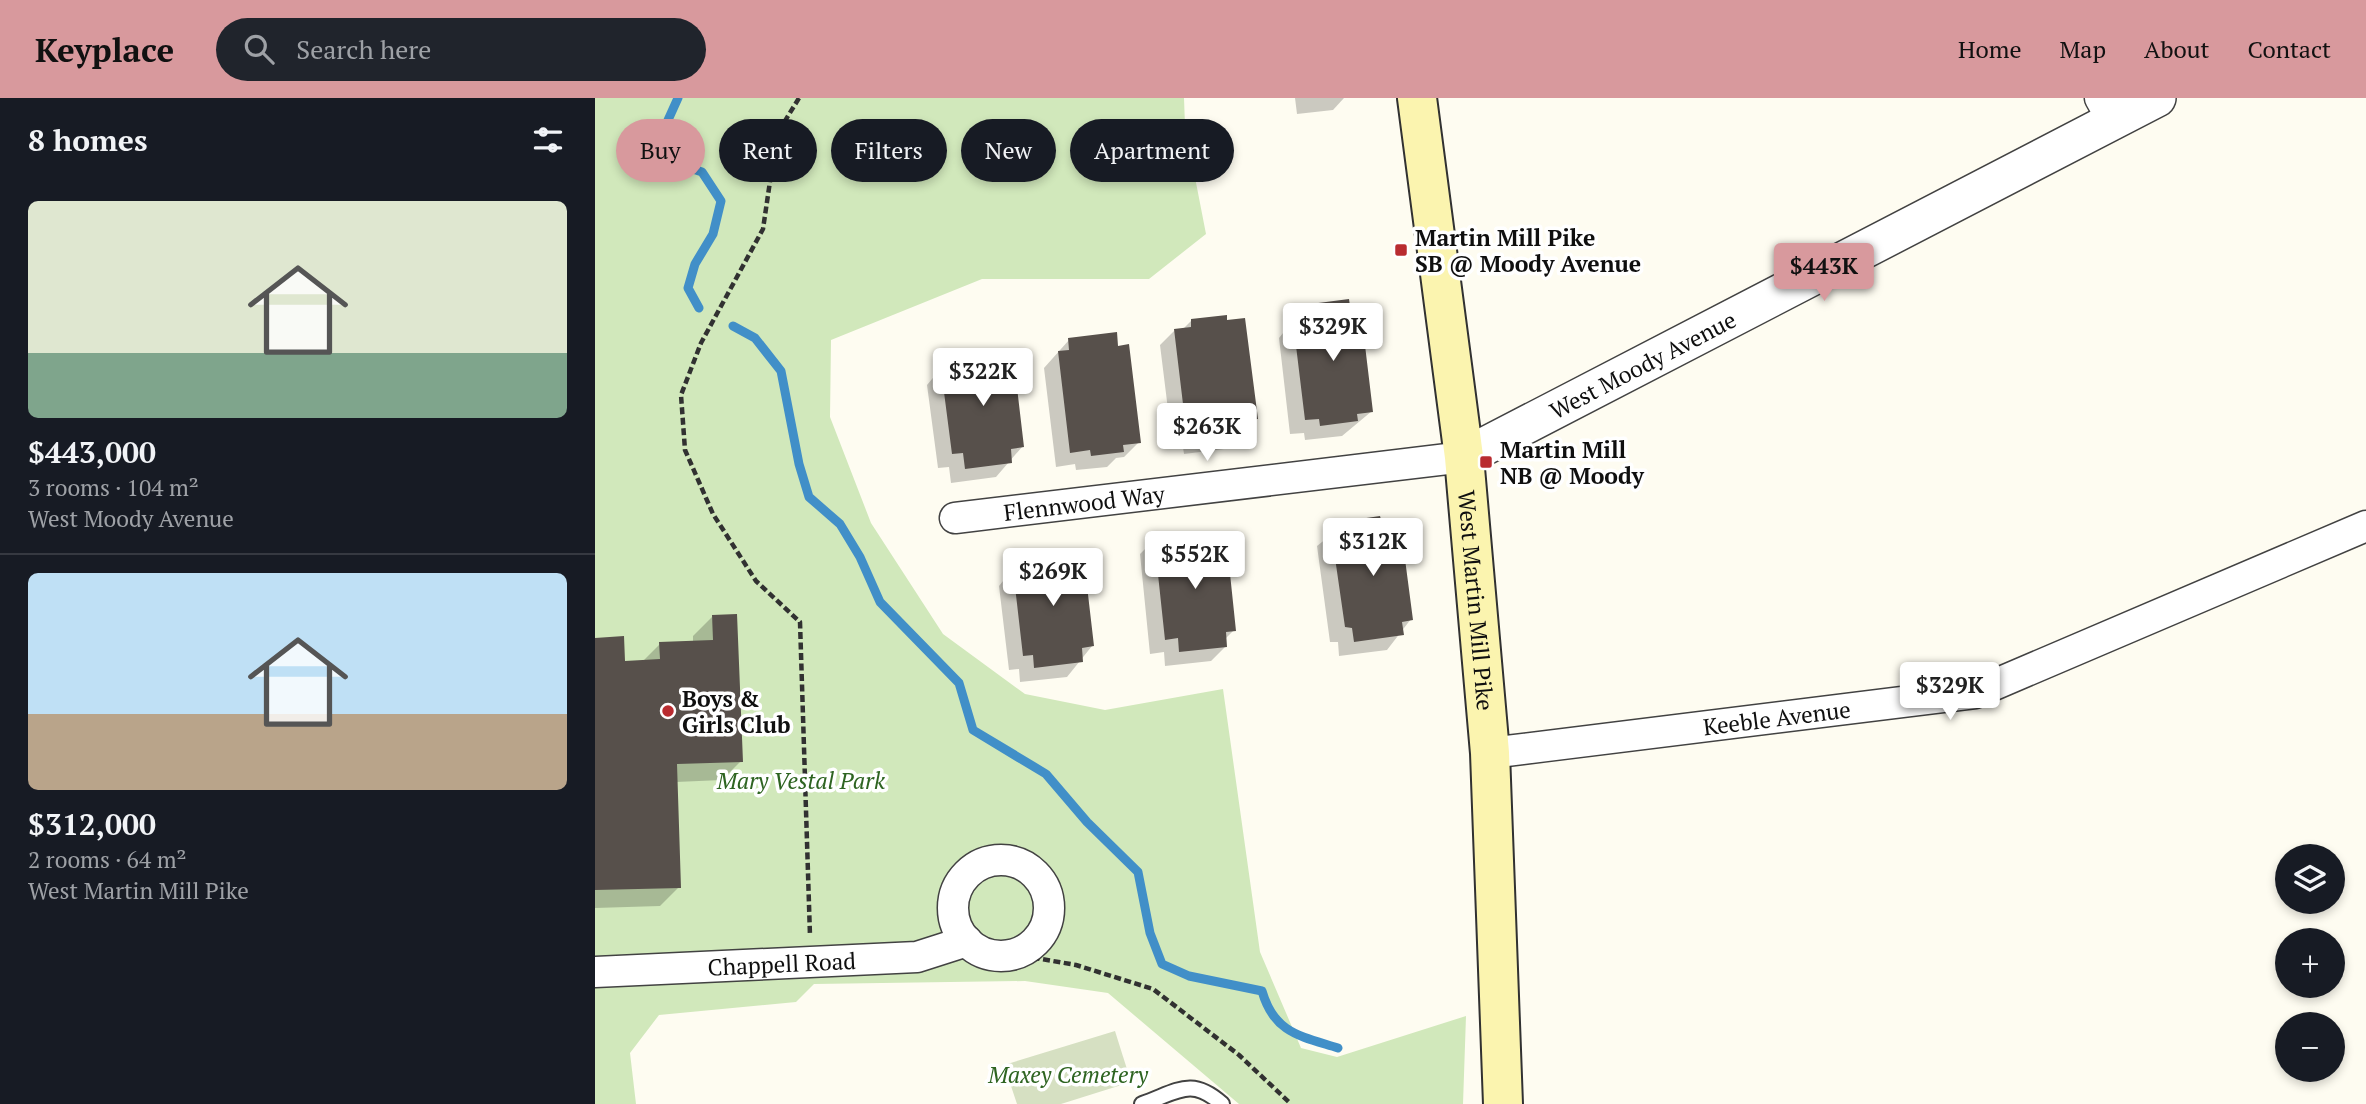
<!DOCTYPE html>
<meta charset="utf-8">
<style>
body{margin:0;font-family:"PT Serif",serif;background:#20242c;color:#f1f3f6;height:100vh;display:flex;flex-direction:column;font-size:26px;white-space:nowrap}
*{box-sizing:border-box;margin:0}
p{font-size:23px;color:#9ea1a6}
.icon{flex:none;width:38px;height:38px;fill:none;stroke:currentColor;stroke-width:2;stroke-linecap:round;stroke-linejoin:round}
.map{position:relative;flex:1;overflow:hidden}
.details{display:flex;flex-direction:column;background:#171b24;width:595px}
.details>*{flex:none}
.top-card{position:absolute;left:21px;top:21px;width:665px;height:63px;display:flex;gap:14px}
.fabs{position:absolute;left:1680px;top:746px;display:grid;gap:14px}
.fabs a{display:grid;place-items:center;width:70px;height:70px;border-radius:50%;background:#171b24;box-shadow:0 4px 10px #0003;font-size:35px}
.price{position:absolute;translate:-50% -60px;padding:0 16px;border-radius:7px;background:#fff;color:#222;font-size:23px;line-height:46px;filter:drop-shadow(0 2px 4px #0008)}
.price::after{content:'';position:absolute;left:50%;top:42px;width:21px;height:16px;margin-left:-10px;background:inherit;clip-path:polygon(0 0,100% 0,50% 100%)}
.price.active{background:#d8999d;color:#111}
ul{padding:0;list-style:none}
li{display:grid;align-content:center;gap:14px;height:371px;padding:0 28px}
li+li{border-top:2px solid #363941}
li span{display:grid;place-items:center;height:217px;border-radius:10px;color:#555}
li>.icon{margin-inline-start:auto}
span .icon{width:126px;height:126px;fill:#fffc;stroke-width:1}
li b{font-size:30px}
h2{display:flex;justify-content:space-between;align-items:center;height:84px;padding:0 28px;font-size:30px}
.tag{padding:0 24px;border-radius:32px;background:#171b24;box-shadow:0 4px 10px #0003;font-size:24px;line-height:63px}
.tag.active{background:#d8999d;color:#111}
header{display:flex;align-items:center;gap:42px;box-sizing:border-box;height:98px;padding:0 35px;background:#d8999d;color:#111}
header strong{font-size:33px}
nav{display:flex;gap:38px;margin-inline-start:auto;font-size:24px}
.search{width:490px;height:63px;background:#20242c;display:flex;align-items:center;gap:18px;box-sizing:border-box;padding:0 24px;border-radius:38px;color:#9ea1a6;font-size:26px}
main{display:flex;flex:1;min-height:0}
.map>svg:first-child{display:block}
.green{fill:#d1e8bb}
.cemetery{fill:#d6e0c2}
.shadow{fill:#0003}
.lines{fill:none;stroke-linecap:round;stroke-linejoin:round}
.stream{stroke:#418fc8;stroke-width:9}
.building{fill:#57504b}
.service-casing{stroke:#424242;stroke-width:18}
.minor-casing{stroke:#424242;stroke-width:33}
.tertiary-casing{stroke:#424242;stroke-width:40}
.secondary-casing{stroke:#313131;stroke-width:42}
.path{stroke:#313131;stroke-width:4.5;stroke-dasharray:7 3.5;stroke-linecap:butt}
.service{stroke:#fff;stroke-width:14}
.minor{stroke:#fff;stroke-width:30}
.tertiary{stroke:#fff;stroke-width:37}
.secondary{stroke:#fbf4af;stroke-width:38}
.poi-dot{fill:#b92c30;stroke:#fff;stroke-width:2.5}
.labels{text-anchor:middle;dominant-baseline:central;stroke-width:7;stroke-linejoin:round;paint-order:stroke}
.poi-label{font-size:23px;font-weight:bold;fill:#0f0f0f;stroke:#fff;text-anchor:start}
.street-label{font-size:23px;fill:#0f0f0f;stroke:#fff}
.park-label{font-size:23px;font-style:italic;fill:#2e6421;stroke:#fff}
</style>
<header>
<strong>Keyplace</strong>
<div class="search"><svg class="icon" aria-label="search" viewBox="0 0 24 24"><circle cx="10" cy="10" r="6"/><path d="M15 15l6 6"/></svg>Search here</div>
<nav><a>Home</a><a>Map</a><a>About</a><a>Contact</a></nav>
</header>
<main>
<section class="details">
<h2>8 homes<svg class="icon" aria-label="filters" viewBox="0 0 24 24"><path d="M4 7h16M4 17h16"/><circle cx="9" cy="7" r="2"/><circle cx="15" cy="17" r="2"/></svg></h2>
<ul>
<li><span style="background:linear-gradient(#dfe7d0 70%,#7fa58c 0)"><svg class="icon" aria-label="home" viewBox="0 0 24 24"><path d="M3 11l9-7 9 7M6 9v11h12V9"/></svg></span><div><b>$443,000</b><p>3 rooms · 104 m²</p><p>West Moody Avenue</p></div></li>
<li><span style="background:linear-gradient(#bfe0f5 65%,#b9a48a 0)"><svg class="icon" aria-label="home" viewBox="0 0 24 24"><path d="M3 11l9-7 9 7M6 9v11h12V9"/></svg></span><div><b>$312,000</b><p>2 rooms · 64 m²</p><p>West Martin Mill Pike</p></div></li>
</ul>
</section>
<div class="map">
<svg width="1771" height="1006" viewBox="0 0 1771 1006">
<rect width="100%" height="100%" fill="#fefcf1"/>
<polygon class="green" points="0,0 589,0 590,28 611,136 554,181 387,181 236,242 235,319 276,425 348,536 430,596 510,612 628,591 665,854 706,950 742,959 871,918 868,1006 644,1006 513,895 430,883 219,886 201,904 64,917 35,955 41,1006 0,1006"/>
<polygon class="cemetery" points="520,933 536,984 466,1006 422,1006 409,967"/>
<g class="shadow">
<polygon points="700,0 749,0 738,12 702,16"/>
<polygon points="709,209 777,313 747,338 710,342 709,335 695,336 684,240"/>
<polygon points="596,223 661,320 637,350 589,356 587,343 577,344 565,247 580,232 588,231"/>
<polygon points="474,242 544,344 529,359 521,360 512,369 481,372 480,366 461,369 449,270"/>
<polygon points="357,257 427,349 401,379 356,385 354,369 343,370 332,287"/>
<polygon points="752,424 816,521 792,552 744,558 743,544 735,544 722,448"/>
<polygon points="560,441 639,532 630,541 630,549 616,563 570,568 569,554 555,556 545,456"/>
<polygon points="428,458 473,466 497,548 472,579 425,584 424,571 414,572 404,488"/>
<polygon points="117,519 146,663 127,682 81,684 84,789 65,808 0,810 0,541 28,564 47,564 65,546 98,544 98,538"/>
</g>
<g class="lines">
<g class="stream">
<polyline points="83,0 64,42 77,64 107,74 126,103 118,136 100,166 93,190 104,210"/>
<path d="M 138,228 L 160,240 L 186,273 L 204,366 L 214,399 L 245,426 L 265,459 L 285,504 L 364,585 L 378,632 L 451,676 L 492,724 L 543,774 L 555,835 L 567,866 L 594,878 L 667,893 C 679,935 705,938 743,950"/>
</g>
</g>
<g class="building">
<polygon points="754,201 756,215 766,214 778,314 762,316 763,323 725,328 724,321 710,322 698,223 710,222 708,207"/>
<polygon points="632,217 632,222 650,220 663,321 652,322 654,336 603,342 602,329 591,331 579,231 596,229 596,221"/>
<polygon points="522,234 523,248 534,246 546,345 528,347 529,354 496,358 495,352 475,355 463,253 474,252 473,240"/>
<polygon points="405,250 407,265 419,264 429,349 416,351 417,365 370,371 368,355 357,356 346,271 358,269 356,255"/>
<polygon points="785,418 787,425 805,423 818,522 807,524 809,537 759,544 757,530 750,529 736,432 752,429 751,423"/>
<polygon points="617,433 619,449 632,447 641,533 631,534 632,549 584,554 583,540 570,542 559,439"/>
<polygon points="473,451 475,464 489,462 499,548 487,550 488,564 439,570 438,557 428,558 418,471 429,470 427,456"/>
<polygon points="142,516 148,664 82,666 86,790 0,792 0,540 29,538 30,563 65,561 64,544 118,542 117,517"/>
</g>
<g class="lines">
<defs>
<path id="service" d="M 547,1006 C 582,994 596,978 627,1006"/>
<g id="minor">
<polyline points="1505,0 1518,23"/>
<path id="s1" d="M 360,420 L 869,359"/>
<path id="s2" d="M 895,655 L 1380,595 L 1771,428"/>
<circle cx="406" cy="810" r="48"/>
<path id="s3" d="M 0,874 L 322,859 L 372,843"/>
</g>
<g id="tertiary">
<path id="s4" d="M 869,359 L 1562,0"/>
</g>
<g id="secondary">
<path id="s5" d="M 822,0 L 869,359 L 895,655 L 908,1006"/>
</g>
</defs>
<use href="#service" class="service-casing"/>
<use href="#minor" class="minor-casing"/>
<use href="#tertiary" class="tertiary-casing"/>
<use href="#secondary" class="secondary-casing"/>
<g class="path">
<polyline points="204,0 182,36 168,131 106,245 86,297 90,352 118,416 161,483 205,524 215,838"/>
<polyline points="417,856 481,867 558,891 644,957 696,1006"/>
</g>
<use href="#service" class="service"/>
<use href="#minor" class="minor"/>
<use href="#tertiary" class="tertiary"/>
<use href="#secondary" class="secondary"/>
</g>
<g class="poi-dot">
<rect x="799" y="145" width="14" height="14" rx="3.5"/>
<rect x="884" y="357" width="14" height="14" rx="3.5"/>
<circle cx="73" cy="613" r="7"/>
</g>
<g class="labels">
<g class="poi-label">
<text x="820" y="139">Martin Mill Pike<tspan x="820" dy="26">SB @ Moody Avenue</tspan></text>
<text x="905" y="351">Martin Mill<tspan x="905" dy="26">NB @ Moody</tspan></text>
<text x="87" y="600">Boys &amp;<tspan x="87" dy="26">Girls Club</tspan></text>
</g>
<g class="street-label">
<text stroke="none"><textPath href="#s4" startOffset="201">West Moody Avenue</textPath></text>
<text stroke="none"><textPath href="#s1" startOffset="130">Flennwood Way</textPath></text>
<text stroke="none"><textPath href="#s5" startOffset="506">West Martin Mill Pike</textPath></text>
<text stroke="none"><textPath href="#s2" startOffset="289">Keeble Avenue</textPath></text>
<text stroke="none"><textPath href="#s3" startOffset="187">Chappell Road</textPath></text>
</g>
<g class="park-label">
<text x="206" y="682">Mary Vestal Park</text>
<text x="473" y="976">Maxey Cemetery</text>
</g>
</g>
</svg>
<div class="fabs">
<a><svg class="icon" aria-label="layers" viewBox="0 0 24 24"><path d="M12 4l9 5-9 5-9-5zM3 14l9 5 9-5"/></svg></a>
<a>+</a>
<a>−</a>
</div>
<b class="price active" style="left:1229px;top:205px">$443K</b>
<b class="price" style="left:738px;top:265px">$329K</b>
<b class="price" style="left:388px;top:310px">$322K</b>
<b class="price" style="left:612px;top:365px">$263K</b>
<b class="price" style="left:778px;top:480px">$312K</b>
<b class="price" style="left:600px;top:493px">$552K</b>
<b class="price" style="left:458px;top:510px">$269K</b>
<b class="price" style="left:1355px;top:624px">$329K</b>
<div class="top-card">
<a class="tag active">Buy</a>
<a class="tag">Rent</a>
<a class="tag">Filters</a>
<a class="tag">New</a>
<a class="tag">Apartment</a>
</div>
</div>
</main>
